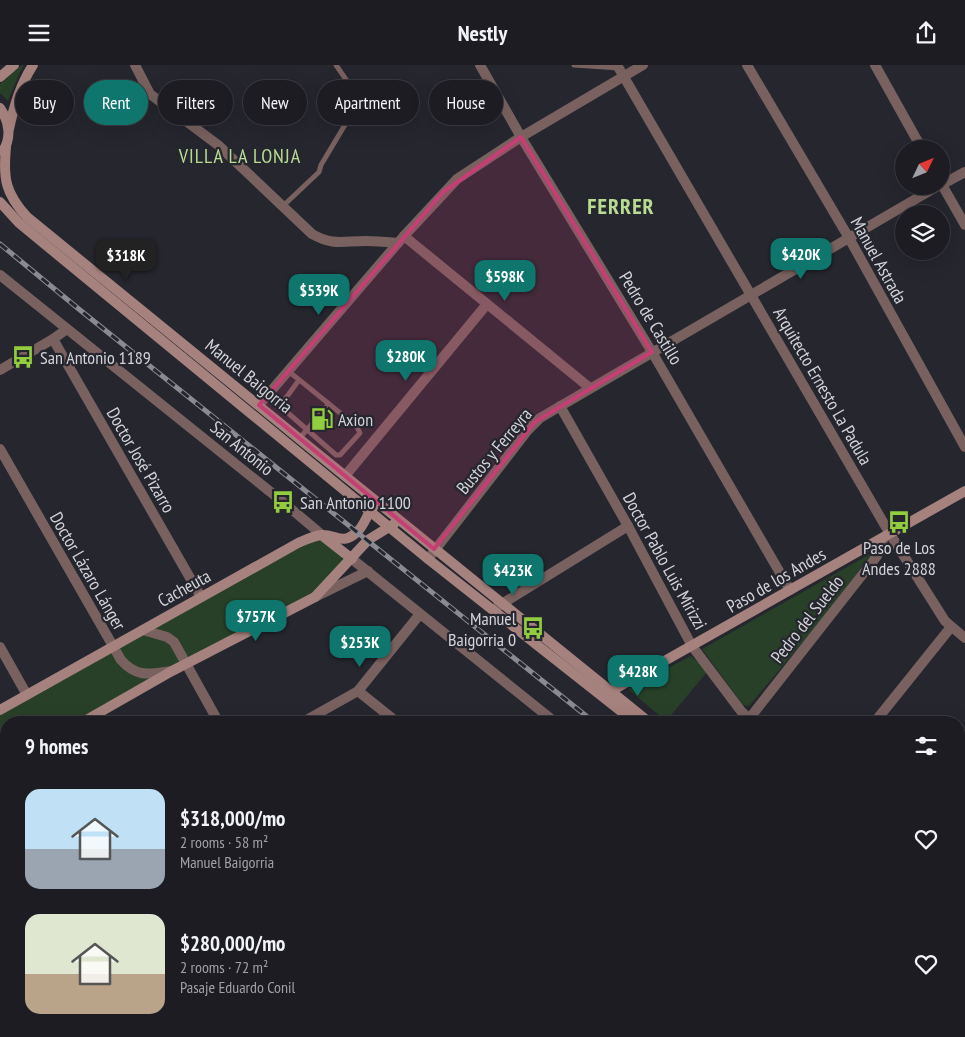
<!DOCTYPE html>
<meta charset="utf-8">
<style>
body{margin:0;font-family:"PT Sans Narrow",sans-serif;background:#25252a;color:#f1f3f6;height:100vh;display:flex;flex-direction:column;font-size:19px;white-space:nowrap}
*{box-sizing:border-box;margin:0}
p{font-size:16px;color:#a0a1a5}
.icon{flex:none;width:28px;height:28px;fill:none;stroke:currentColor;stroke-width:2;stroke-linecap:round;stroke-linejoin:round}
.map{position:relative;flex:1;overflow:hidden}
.drawer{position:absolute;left:0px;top:651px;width:965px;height:321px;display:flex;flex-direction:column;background:#1c1c22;border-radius:20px 20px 0 0;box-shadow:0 5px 20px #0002,0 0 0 1px #3a3a40}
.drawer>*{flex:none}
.banner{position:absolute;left:15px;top:15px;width:500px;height:45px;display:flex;gap:10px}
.needle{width:32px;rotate:47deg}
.fabs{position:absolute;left:895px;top:75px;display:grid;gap:10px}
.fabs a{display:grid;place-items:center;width:55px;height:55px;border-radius:50%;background:#1c1c22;box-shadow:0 5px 20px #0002,0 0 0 1px #3a3a40;font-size:25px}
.price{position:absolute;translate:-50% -42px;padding:0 11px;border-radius:10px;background:#0f766e;color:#fff;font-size:16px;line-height:32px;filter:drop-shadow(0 1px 2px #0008)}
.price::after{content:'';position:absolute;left:50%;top:30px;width:15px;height:11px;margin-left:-8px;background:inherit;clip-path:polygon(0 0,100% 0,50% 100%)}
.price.active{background:#222;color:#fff}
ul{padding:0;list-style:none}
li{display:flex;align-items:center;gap:15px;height:125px;padding:0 25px}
li span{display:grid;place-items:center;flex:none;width:140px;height:100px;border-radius:15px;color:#555}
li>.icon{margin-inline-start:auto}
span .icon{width:60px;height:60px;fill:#fffc;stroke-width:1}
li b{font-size:21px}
h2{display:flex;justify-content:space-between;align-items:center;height:60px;padding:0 25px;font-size:21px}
.pill{padding:0 18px;border-radius:22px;background:#1c1c22;box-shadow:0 5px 20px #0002,0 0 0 1px #3a3a40;font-size:18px;line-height:45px}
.pill.active{background:#0f766e;color:#fff}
header{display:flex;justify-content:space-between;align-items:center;height:65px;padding:0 25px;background:#1c1c22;font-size:22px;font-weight:700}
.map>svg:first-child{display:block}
.green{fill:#284028}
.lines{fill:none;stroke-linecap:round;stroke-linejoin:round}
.lane{stroke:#78615f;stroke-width:5}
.street{stroke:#78615f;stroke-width:10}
.secondary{stroke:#a6827e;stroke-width:10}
.rail-casing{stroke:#8a8b92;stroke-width:5}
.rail{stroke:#25262e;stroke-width:3;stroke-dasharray:9;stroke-linecap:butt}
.marked{fill:#c53e74;fill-opacity:0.2;stroke:#c53e74;stroke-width:4;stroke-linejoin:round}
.labels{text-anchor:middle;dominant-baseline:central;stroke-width:4.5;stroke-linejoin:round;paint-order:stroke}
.street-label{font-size:18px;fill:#d3d4d9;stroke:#25262e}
.poi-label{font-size:18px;fill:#d3d4d9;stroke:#25262e;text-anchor:start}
.quarter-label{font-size:20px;letter-spacing:1px;fill:#b8db94;stroke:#25262e}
.district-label{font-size:22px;font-weight:bold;letter-spacing:1px;fill:#b8db94;stroke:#25262e}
</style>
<header><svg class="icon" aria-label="menu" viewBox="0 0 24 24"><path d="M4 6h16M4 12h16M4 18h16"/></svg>Nestly<svg class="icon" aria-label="share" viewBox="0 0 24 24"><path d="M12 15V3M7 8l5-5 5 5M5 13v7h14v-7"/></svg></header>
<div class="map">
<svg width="965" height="972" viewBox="0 0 965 972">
<rect width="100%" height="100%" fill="#25262e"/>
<g class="green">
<polygon points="22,0 24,0 20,7 8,36 0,28 0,19"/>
<polygon points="322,470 352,494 324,524 81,657 6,658 6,700 0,703 0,645"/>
<polygon points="872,488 819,558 749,641 743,640 702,584"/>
<polygon points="691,591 708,606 666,656 628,624"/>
</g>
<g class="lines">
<g class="lane">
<polyline points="574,0 619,3"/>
<polyline points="283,141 319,107 321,100 355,43 356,38 356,29 336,0"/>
<path d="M 288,306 C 311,324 334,343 357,362 L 360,368 L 340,390 L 336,390 L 280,341 L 299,315"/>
<polyline points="298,375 329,339"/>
</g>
<g class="street">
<path d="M 135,0 L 150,29 L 218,80 L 312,169 C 333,181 343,176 366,176 C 377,176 387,177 398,178"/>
<polyline points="480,0 521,72 652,287 790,525"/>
<polyline points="617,0 890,469 945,556 965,573"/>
<polyline points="747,0 849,173 965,382"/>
<polyline points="875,0 922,84"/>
<polyline points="941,118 965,160"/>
<polyline points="941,120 965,107"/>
<polyline points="404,171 590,323"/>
<polyline points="0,210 283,437 322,470"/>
<polyline points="53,274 201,532"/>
<polyline points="0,305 53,274 67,264"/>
<polyline points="259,340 404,171 457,114 521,72 643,0"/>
<polyline points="560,341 628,461 692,581 741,646 753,658"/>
<path d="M 0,384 L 121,595 C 137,613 149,609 171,606"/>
<polyline points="345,411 487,239"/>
<polyline points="352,494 556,658"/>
<polyline points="428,494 528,365 540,353 938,121"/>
<polyline points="315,532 368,506"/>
<polyline points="497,542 628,461"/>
<polyline points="143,565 167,572 174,577 219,658"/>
<polyline points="0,582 27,630"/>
<polyline points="358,626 398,658"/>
<polyline points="749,654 877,491 884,472"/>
<polyline points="301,658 358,626 420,549"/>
<polyline points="874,658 951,562"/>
<polyline points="959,728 965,721"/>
<polyline points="959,822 965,827"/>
<polyline points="0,825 6,822"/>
<polyline points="0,865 6,876"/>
<polyline points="58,966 61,972"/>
<polyline points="167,966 171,972"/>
<polyline points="283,966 286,972"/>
<polyline points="394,966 397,972"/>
<polyline points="777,966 784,972"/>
<polyline points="930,966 937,972"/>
<polyline points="326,972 336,966"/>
<polyline points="516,972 522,966"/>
<polyline points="659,972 666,966"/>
<polyline points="806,972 810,966"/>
</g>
<g class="secondary">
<polyline points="0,12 14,0"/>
<path d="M 0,43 C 9,56 12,72 3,86"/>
<path d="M 9,64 C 14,41 20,20 33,0"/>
<path d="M 6,82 C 3,113 5,128 27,152 L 345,411 L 650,658"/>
<polyline points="0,137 19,158 428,494 636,658"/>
<polyline points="324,472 352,494"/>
<polyline points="606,629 965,426"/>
<path d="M 0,645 L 298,478 C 305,475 313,471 321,470 C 336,469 342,481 357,467 C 365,460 367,448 374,441"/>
<polyline points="81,658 172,606 315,532 368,475 394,459"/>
<polyline points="0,703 6,700"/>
<polyline points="959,907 965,912"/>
<polyline points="959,920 965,925"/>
</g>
<defs>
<g id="rail">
<polyline points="0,179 80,245 595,658"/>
<polyline points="959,953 965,959"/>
</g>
</defs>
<use href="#rail" class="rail-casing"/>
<use href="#rail" class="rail"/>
</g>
<path class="marked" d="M 521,72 L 652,287 L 535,357 L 434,484 L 259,340 L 443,127 Z"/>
<defs>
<symbol id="bus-bare" viewBox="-9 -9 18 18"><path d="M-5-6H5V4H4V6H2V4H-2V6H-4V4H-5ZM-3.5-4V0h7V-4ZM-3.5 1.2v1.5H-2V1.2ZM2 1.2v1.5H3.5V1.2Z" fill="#92cd3f" stroke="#25262e" stroke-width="2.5" paint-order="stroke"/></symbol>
<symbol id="fuel-bare" viewBox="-9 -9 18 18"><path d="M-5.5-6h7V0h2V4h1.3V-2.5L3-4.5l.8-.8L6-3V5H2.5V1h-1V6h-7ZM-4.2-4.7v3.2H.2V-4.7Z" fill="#92cd3f" stroke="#25262e" stroke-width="2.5" paint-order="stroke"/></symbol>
</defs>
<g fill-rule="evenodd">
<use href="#bus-bare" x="7" y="276" width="32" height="32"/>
<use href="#fuel-bare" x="306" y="338" width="32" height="32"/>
<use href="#bus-bare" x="267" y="421" width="32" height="32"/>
<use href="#bus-bare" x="883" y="441" width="32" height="32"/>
<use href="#bus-bare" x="517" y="547" width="32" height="32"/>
</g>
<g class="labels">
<g class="street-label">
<text transform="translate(879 195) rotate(61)">Manuel Astrada</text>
<text transform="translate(651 253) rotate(59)">Pedro de Castillo</text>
<text transform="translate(249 311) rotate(39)">Manuel Baigorria</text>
<text transform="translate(823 321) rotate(60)">Arquitecto Ernesto La Padula</text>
<text transform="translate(242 383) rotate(39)">San Antonio</text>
<text transform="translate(494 386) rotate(-50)">Bustos y Ferreyra</text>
<text transform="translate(141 395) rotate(60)">Doctor José Pizarro</text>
<text transform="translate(665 496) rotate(61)">Doctor Pablo Luis Mirizzi</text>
<text transform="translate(88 506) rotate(60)">Doctor Lázaro Lánger</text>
<text transform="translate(776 515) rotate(-30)">Paso de los Andes</text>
<text transform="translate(184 523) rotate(-29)">Cacheuta</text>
<text transform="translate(807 554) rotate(-52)">Pedro del Sueldo</text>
</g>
<g class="poi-label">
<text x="40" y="292">San Antonio 1189</text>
<text x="338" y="354">Axion</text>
<text x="300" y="437">San Antonio 1100</text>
<text x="899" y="482" text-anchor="middle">Paso de Los<tspan x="899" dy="21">Andes 2888</tspan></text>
<text x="516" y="553" text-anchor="end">Manuel<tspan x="516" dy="21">Baigorria 0</tspan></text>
</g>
<g class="quarter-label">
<text x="240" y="91">VILLA LA LONJA</text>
</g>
<g class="district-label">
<text x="621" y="141">FERRER</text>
</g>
</g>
</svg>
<div class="fabs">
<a><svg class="needle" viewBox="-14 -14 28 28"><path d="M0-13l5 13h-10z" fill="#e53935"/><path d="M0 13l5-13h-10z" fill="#a0a1a5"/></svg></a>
<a><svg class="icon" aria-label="layers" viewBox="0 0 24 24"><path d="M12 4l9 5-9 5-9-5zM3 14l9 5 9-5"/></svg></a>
</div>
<b class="price" style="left:801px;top:215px">$420K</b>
<b class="price active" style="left:126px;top:216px">$318K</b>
<b class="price" style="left:505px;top:237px">$598K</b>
<b class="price" style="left:319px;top:251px">$539K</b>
<b class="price" style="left:406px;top:317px">$280K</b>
<b class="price" style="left:513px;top:531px">$423K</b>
<b class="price" style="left:256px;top:577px">$757K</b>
<b class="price" style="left:360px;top:603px">$253K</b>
<b class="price" style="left:638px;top:632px">$428K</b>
<div class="banner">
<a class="pill">Buy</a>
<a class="pill active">Rent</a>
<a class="pill">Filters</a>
<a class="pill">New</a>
<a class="pill">Apartment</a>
<a class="pill">House</a>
</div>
<section class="drawer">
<h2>9 homes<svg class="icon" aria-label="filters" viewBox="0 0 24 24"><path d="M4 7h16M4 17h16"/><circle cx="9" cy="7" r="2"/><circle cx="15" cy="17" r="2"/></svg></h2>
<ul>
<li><span style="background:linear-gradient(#bfe0f5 60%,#9aa5b1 0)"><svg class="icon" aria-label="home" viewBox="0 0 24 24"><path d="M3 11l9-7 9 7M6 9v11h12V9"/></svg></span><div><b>$318,000/mo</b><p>2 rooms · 58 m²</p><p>Manuel Baigorria</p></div><svg class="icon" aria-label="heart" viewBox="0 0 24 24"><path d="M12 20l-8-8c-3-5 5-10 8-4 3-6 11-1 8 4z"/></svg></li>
<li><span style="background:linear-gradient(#dfe7d0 60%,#b9a48a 0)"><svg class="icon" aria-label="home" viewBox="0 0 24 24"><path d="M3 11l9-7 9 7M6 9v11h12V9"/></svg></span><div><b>$280,000/mo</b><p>2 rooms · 72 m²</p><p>Pasaje Eduardo Conil</p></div><svg class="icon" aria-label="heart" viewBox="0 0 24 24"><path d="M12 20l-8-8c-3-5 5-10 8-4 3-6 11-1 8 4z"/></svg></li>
</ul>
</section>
</div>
